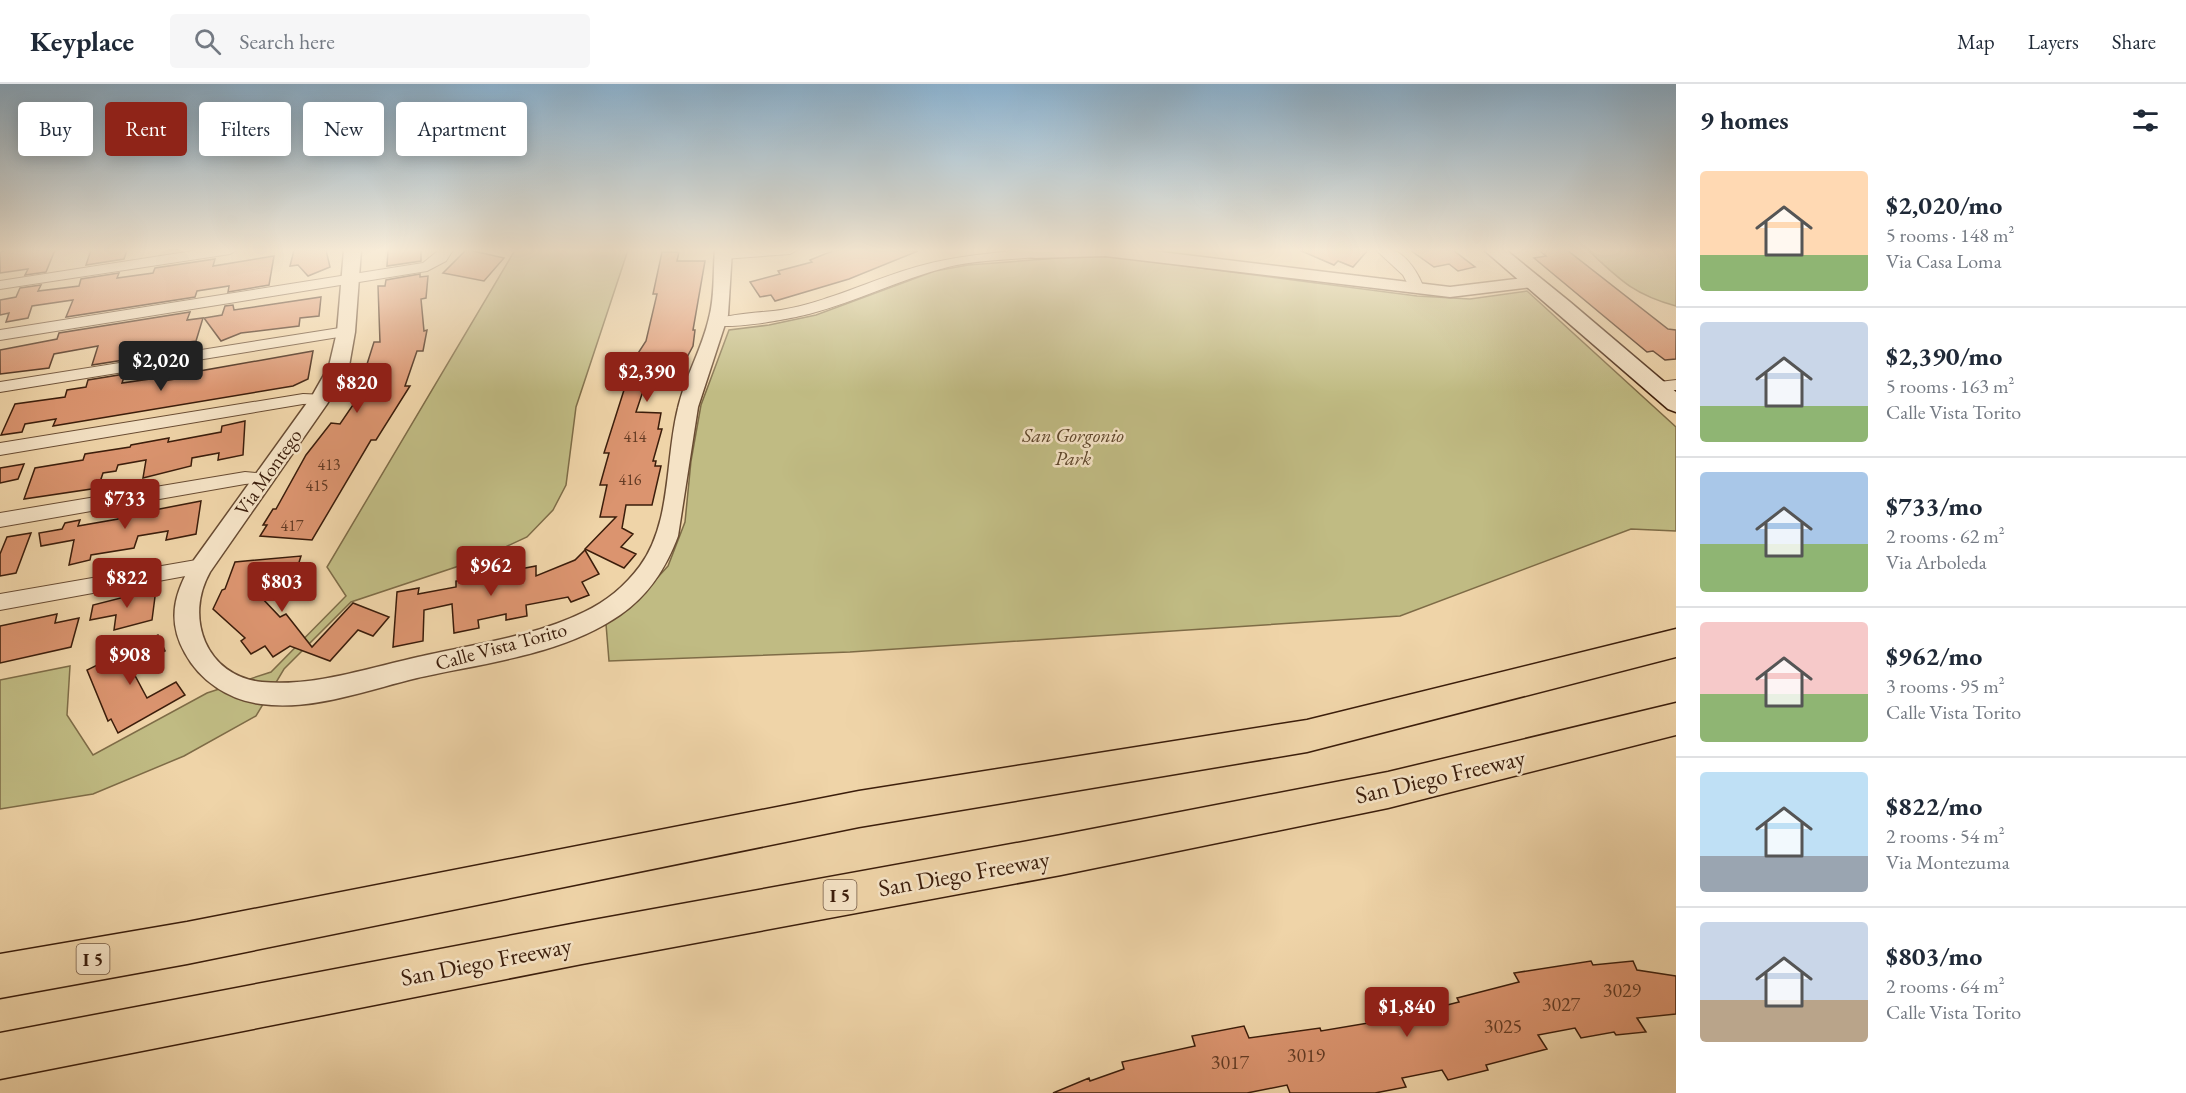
<!DOCTYPE html>
<meta charset="utf-8">
<style>
body{margin:0;font-family:"EB Garamond",serif;background:#f6f6f7;color:#1f2937;height:100vh;display:flex;flex-direction:column;font-size:22px;white-space:nowrap}
*{box-sizing:border-box;margin:0}
p{font-size:20px;color:#747a83}
.icon{flex:none;width:33px;height:33px;fill:none;stroke:currentColor;stroke-width:2;stroke-linecap:round;stroke-linejoin:round}
.map{position:relative;flex:1;overflow:hidden}
.side{display:flex;flex-direction:column;background:#fff;width:510px}
.side>*{flex:none}
.hud{position:absolute;left:18px;top:18px;width:570px;height:54px;display:flex;gap:12px}
.price{position:absolute;translate:-50% -51px;padding:0 14px;border-radius:6px;background:#8f2418;color:#fff;font-size:20px;line-height:39px;filter:drop-shadow(0 2px 3px #0008)}
.price::after{content:'';position:absolute;left:50%;top:36px;width:18px;height:14px;margin-left:-9px;background:inherit;clip-path:polygon(0 0,100% 0,50% 100%)}
.price.selected{background:#222;color:#fff}
ul{padding:0;list-style:none}
li{display:flex;align-items:center;gap:18px;height:150px;padding:0 24px}
li+li{border-top:2px solid #e0e1e3}
li span{display:grid;place-items:center;flex:none;width:168px;height:120px;border-radius:6px;color:#555}
li>.icon{margin-inline-start:auto}
span .icon{width:72px;height:72px;fill:#fffc;stroke-width:1}
li b{font-size:26px}
h2{display:flex;justify-content:space-between;align-items:center;height:72px;padding:0 24px;font-size:26px}
.chip{padding:0 21px;border-radius:6px;background:#fff;box-shadow:0 3px 15px #0003;font-size:21px;line-height:54px}
.chip.selected{background:#8f2418;color:#fff}
header{display:flex;align-items:center;gap:36px;box-sizing:border-box;height:84px;padding:0 30px;background:#fff;border-bottom:2px solid #e0e1e3}
header strong{font-size:28px}
nav{display:flex;gap:33px;margin-inline-start:auto;font-size:21px}
.search{width:420px;height:54px;background:#f6f6f7;display:flex;align-items:center;gap:15px;box-sizing:border-box;padding:0 21px;border-radius:6px;color:#747a83;font-size:22px}
main{display:flex;flex:1;min-height:0}
.map>svg:first-child{display:block}
.green{fill:#c0bb83;stroke:#7e6c47;stroke-width:1.5}
.building{fill:#db946f;stroke:#3b1d0b;stroke-width:1.5}
.lines{fill:none;stroke-linecap:round;stroke-linejoin:round}
.minor-casing{stroke:#684b32;stroke-width:2}
.tertiary-casing{stroke:#684b32;stroke-width:3}
.secondary-casing{stroke:#3b1d0b;stroke-width:3}
.motorway-casing{stroke:#3b1d0b;stroke-width:3}
.minor{fill:#f5e3c6;fill-rule:evenodd}
.tertiary{fill:#f5e3c6;fill-rule:evenodd}
.secondary{fill:#f5e3c6;fill-rule:evenodd}
.motorway{fill:#efd4a8;fill-rule:evenodd}
.labels{text-anchor:middle;dominant-baseline:central;stroke-width:5;stroke-linejoin:round;paint-order:stroke}
.number-label{font-size:16px;fill:#633b24}
.shield{fill:#f5e3c6;stroke:#735843;stroke-width:1.5}
.shield-label{font-size:18px;font-weight:bold;fill:#3b1d0b}
.park-label{font-size:20px;font-style:italic;fill:#5c4429;stroke:#f5e3c6}
.street-label{font-size:20px;fill:#3b1d0b;stroke:#f5e3c6}
.near-number-label{font-size:20px;fill:#633b24}
.near-street-label{font-size:24px;fill:#3b1d0b;stroke:#f5e3c6}
</style>
<header>
<strong>Keyplace</strong>
<div class="search"><svg class="icon" aria-label="search" viewBox="0 0 24 24"><circle cx="10" cy="10" r="6"/><path d="M15 15l6 6"/></svg>Search here</div>
<nav><a>Map</a><a>Layers</a><a>Share</a></nav>
</header>
<main>
<div class="map">
<svg width="1676" height="1009" viewBox="0 0 1676 1009">
<rect width="100%" height="100%" fill="#efd4a8"/>
<filter id="stains"><feTurbulence type="fractalNoise" baseFrequency=".00333" numOctaves="4"/><feColorMatrix values="0 0 0 0 .2 0 0 0 0 .09 0 0 0 0 .02 0 0 0 .5 -.17"/></filter>
<radialGradient id="worn" r=".72"><stop offset=".6" stop-color="#630" stop-opacity="0"/><stop offset="1" stop-color="#630" stop-opacity=".3"/></radialGradient>
<g class="green">
<polygon points="515,166 628,166 576,323 566,401 553,426 527,453 477,476 351,518 284,585 256,632 184,672 93,710 0,725 0,596 70,582 67,631 93,671 207,609 271,588 346,512 327,483"/>
<path d="M 1588,166 L 1676,166 L 1676,222 C 1633,210 1620,196 1588,166 Z"/>
<polygon points="1099,171 1417,212 1470,215 1527,207 1676,343 1676,447 1631,445 1400,532 850,568 609,577 606,540 637,516 668,482 685,438 691,377 701,321 729,246 769,241 816,231 935,187 968,181"/>
</g>
<g class="building">
<polygon points="8,166 55,166 46,188 25,191 28,185 0,189 0,168"/>
<polygon points="91,166 127,166 124,175 86,181"/>
<polygon points="294,166 326,166 330,183 308,192 298,181 290,182"/>
<polygon points="388,166 421,166 421,177 387,182"/>
<polygon points="466,166 469,166 504,174 484,197 443,189"/>
<polygon points="835,166 918,167 849,195 775,217 771,211 760,213 750,198 780,190 778,187 812,178 810,176"/>
<polygon points="1299,166 1368,166 1353,183 1338,177 1334,181"/>
<polygon points="1410,166 1453,166 1475,183 1458,187 1449,180 1434,183"/>
<polygon points="1539,166 1567,166 1668,245 1676,246 1676,275 1665,276 1653,267 1647,268 1534,174 1546,172"/>
<polygon points="662,168 679,168 677,177 705,177 693,246 695,246 693,262 671,303 646,298 636,328 661,329 658,345 662,345 653,377 656,377 655,382 661,382 652,421 626,421 622,444 633,450 621,463 636,470 624,484 585,465 616,433 600,433 607,401 600,401 609,369 604,369 624,306 620,305 638,278 633,277 646,257 657,210 653,210"/>
<polygon points="274,172 269,201 228,208 229,202 197,207 195,213 66,233 73,216 32,222 28,234 6,238 9,229 0,231 0,216 16,213 20,204 41,201 38,207 79,202 81,195 119,189 117,194 153,189 155,184 215,175 213,182"/>
<polygon points="420,190 420,193 428,192 426,214 421,215 424,247 427,246 423,267 417,267 405,302 410,302 376,356 371,356 312,456 260,452 267,441 263,441 273,425 276,425 306,371 331,339 340,340 370,296 362,296 374,258 380,258 378,202 385,202 386,196"/>
<polygon points="321,213 319,232 300,234 299,242 241,249 221,257 204,234 222,231 225,222 233,221 234,226"/>
<polygon points="190,228 187,236 203,234 196,257 182,259 181,262 141,267 132,270 130,275 92,281 98,262 54,270 49,284 0,290 0,266 57,255 59,249"/>
<polygon points="313,267 308,295 293,302 53,342 56,335 25,340 22,348 1,351 15,320 65,313 67,306 86,303 88,296 125,290 122,299 164,293 163,297 193,292 194,288"/>
<polygon points="245,337 243,371 218,376 219,369 192,374 191,382 143,394 146,376 118,381 116,387 103,389 98,404 24,415 35,384 83,376 85,370 130,363 131,361 169,354 168,358 221,348 222,342"/>
<polygon points="24,380 18,395 0,399 0,384"/>
<polygon points="201,417 196,450 166,456 168,447 138,452 134,464 91,471 90,476 69,481 74,456 41,462 39,449 62,445 65,439 80,436 78,442 118,435 122,426 146,422 144,428"/>
<polygon points="31,449 16,489 0,492 0,470 7,453"/>
<polygon points="585,466 599,490 582,498 589,511 571,518 568,513 526,521 527,532 506,536 506,530 478,536 479,544 454,549 452,520 424,526 423,557 393,563 397,508 419,504 418,510 456,503 456,497 536,482 536,492 575,476"/>
<polygon points="301,472 296,488 269,491 276,504 262,514 280,533 286,530 312,563 353,519 389,533 373,552 358,546 330,577 290,562 273,573 265,562 251,570 241,557 245,554 213,525 222,506 225,505 235,478"/>
<polygon points="156,505 152,536 114,546 116,531 90,536 93,521"/>
<polygon points="57,530 55,539 79,534 71,563 0,579 0,542"/>
<polygon points="158,551 165,567 131,584 147,614 176,598 185,611 118,649 111,635 108,637 87,586"/>
<polygon points="1591,877 1593,881 1633,877 1637,886 1676,892 1676,930 1637,934 1646,948 1616,951 1614,948 1581,954 1575,944 1538,951 1547,965 1486,981 1488,986 1448,996 1442,986 1402,994 1406,1003 1375,1009 1290,1009 1287,1001 1247,1009 1053,1009 1089,994 1090,997 1124,985 1122,978 1195,962 1192,952 1244,942 1249,954 1320,944 1321,947 1392,935 1459,918 1457,914 1519,898 1514,889"/>
</g>
<g class="lines">
<defs>
<g id="minor">
<polygon points="199,166 237,166 230,170 0,205 0,197"/>
<polygon points="439,166 453,166 446,177 427,187 0,256 0,246 423,179"/>
<polygon points="797,166 790,170 723,175 716,171 718,168 727,166"/>
<path d="M 1020,166 L 1040,166 L 1042,169 L 1035,173 C 1007,176 976,176 948,183 C 900,195 856,218 809,230 C 793,234 720,249 710,238 C 716,231 768,228 781,226 C 828,218 871,196 916,183 C 950,173 985,170 1020,166 Z"/>
<path d="M 1376,166 C 1381,166 1387,165 1392,166 C 1407,170 1420,192 1424,205 L 1422,208 L 1412,208 L 1403,191 Z"/>
<polygon points="346,243 351,245 354,248 351,251 0,308 0,298"/>
<polygon points="1676,296 1676,306 1651,307 1649,303 1651,299"/>
<polygon points="303,310 326,311 328,315 326,319 303,320 0,371 0,359"/>
<polygon points="245,388 270,390 273,394 270,398 245,400 0,443 0,429"/>
<polygon points="202,475 209,477 212,482 209,487 202,489 0,526 0,510"/>
</g>
<g id="tertiary">
<path d="M 344,166 L 361,166 L 355,248 L 349,282 L 327,320 L 210,488 C 184,534 206,592 262,598 C 314,603 368,584 418,573 C 474,560 533,553 584,528 C 606,518 626,501 640,482 C 672,438 665,375 678,324 C 685,293 702,265 709,234 C 715,212 713,189 715,166 L 732,166 L 728,231 L 698,323 L 678,452 C 666,484 649,511 620,531 C 562,571 484,579 417,594 C 367,606 313,627 261,620 C 229,616 200,597 185,569 C 166,535 175,507 194,476 L 312,312 L 329,282 L 337,248 Z"/>
<polygon points="1028,166 1144,166 1450,203 1533,193 1539,194 1542,198 1539,202 1533,203 1450,213 1105,172 1035,174 1029,173 1026,169"/>
</g>
<polygon id="secondary" points="1484,166 1506,166 1570,218 1676,308 1676,328 1668,325"/>
<g id="motorway">
<polygon points="1676,545 1676,573 1307,668 859,743 187,880 0,914 0,870 187,838 859,707 1307,636"/>
<polygon points="1676,619 1676,651 1388,724 1061,791 582,880 0,995 0,949 582,838 1061,751 1388,688"/>
</g>
</defs>
<use href="#minor" class="minor-casing"/>
<use href="#tertiary" class="tertiary-casing"/>
<use href="#secondary" class="secondary-casing"/>
<use href="#motorway" class="motorway-casing"/>
<use href="#minor" class="minor"/>
<use href="#tertiary" class="tertiary"/>
<use href="#secondary" class="secondary"/>
<use href="#motorway" class="motorway"/>
</g>
<linearGradient id="sky" x2="0" y2="1"><stop stop-color="#8bb4d3"/><stop offset="0.54" stop-color="#f8ecd8"/><stop offset="1" stop-color="#f8ecd8" stop-opacity="0"/></linearGradient>
<rect width="1676" height="308" fill="url(#sky)"/>
<g class="labels">
<g class="number-label">
<text x="635" y="352">414</text>
<text x="329" y="380">413</text>
<text x="630" y="395">416</text>
<text x="317" y="401">415</text>
<text x="292" y="441">417</text>
</g>
<g class="shield">
<rect x="823.5" y="796" width="33" height="30" rx="4.5"/>
<rect x="76.5" y="860" width="33" height="30" rx="4.5"/>
</g>
<g class="shield-label">
<text x="840" y="811">I 5</text>
<text x="93" y="875">I 5</text>
</g>
<g class="park-label">
<text x="1073" y="351">San Gorgonio<tspan x="1073" dy="23">Park</tspan></text>
</g>
<g class="street-label">
<text transform="translate(268 388) rotate(-55)">Via Montego</text>
<text transform="translate(501 562) rotate(-15)">Calle Vista Torito</text>
</g>
<g class="near-number-label">
<text x="1622" y="906">3029</text>
<text x="1561" y="920">3027</text>
<text x="1503" y="942">3025</text>
<text x="1306" y="971">3019</text>
<text x="1230" y="978">3017</text>
</g>
<g class="near-street-label">
<text transform="translate(1440 692) rotate(-13)">San Diego Freeway</text>
<text transform="translate(964 789) rotate(-10)">San Diego Freeway</text>
<text transform="translate(486 877) rotate(-11)">San Diego Freeway</text>
</g>
</g>
<rect width="100%" height="100%" filter="url(#stains)"/>
<rect width="100%" height="100%" fill="url(#worn)"/>
</svg>
<b class="price selected" style="left:161px;top:308px">$2,020</b>
<b class="price" style="left:647px;top:319px">$2,390</b>
<b class="price" style="left:357px;top:330px">$820</b>
<b class="price" style="left:125px;top:446px">$733</b>
<b class="price" style="left:491px;top:513px">$962</b>
<b class="price" style="left:127px;top:525px">$822</b>
<b class="price" style="left:282px;top:529px">$803</b>
<b class="price" style="left:130px;top:602px">$908</b>
<b class="price" style="left:1407px;top:954px">$1,840</b>
<div class="hud">
<a class="chip">Buy</a>
<a class="chip selected">Rent</a>
<a class="chip">Filters</a>
<a class="chip">New</a>
<a class="chip">Apartment</a>
</div>
</div>
<section class="side">
<h2>9 homes<svg class="icon" aria-label="filters" viewBox="0 0 24 24"><path d="M4 7h16M4 17h16"/><circle cx="9" cy="7" r="2"/><circle cx="15" cy="17" r="2"/></svg></h2>
<ul>
<li><span style="background:linear-gradient(#ffd9b3 70%,#8fb573 0)"><svg class="icon" aria-label="home" viewBox="0 0 24 24"><path d="M3 11l9-7 9 7M6 9v11h12V9"/></svg></span><div><b>$2,020/mo</b><p>5 rooms · 148 m²</p><p>Via Casa Loma</p></div></li>
<li><span style="background:linear-gradient(#c9d6e8 70%,#8fb573 0)"><svg class="icon" aria-label="home" viewBox="0 0 24 24"><path d="M3 11l9-7 9 7M6 9v11h12V9"/></svg></span><div><b>$2,390/mo</b><p>5 rooms · 163 m²</p><p>Calle Vista Torito</p></div></li>
<li><span style="background:linear-gradient(#a9c7e8 60%,#8fb573 0)"><svg class="icon" aria-label="home" viewBox="0 0 24 24"><path d="M3 11l9-7 9 7M6 9v11h12V9"/></svg></span><div><b>$733/mo</b><p>2 rooms · 62 m²</p><p>Via Arboleda</p></div></li>
<li><span style="background:linear-gradient(#f6c9c9 60%,#8fb573 0)"><svg class="icon" aria-label="home" viewBox="0 0 24 24"><path d="M3 11l9-7 9 7M6 9v11h12V9"/></svg></span><div><b>$962/mo</b><p>3 rooms · 95 m²</p><p>Calle Vista Torito</p></div></li>
<li><span style="background:linear-gradient(#bfe0f5 70%,#9aa5b1 0)"><svg class="icon" aria-label="home" viewBox="0 0 24 24"><path d="M3 11l9-7 9 7M6 9v11h12V9"/></svg></span><div><b>$822/mo</b><p>2 rooms · 54 m²</p><p>Via Montezuma</p></div></li>
<li><span style="background:linear-gradient(#c9d6e8 65%,#b9a48a 0)"><svg class="icon" aria-label="home" viewBox="0 0 24 24"><path d="M3 11l9-7 9 7M6 9v11h12V9"/></svg></span><div><b>$803/mo</b><p>2 rooms · 64 m²</p><p>Calle Vista Torito</p></div></li>
</ul>
</section>
</main>
